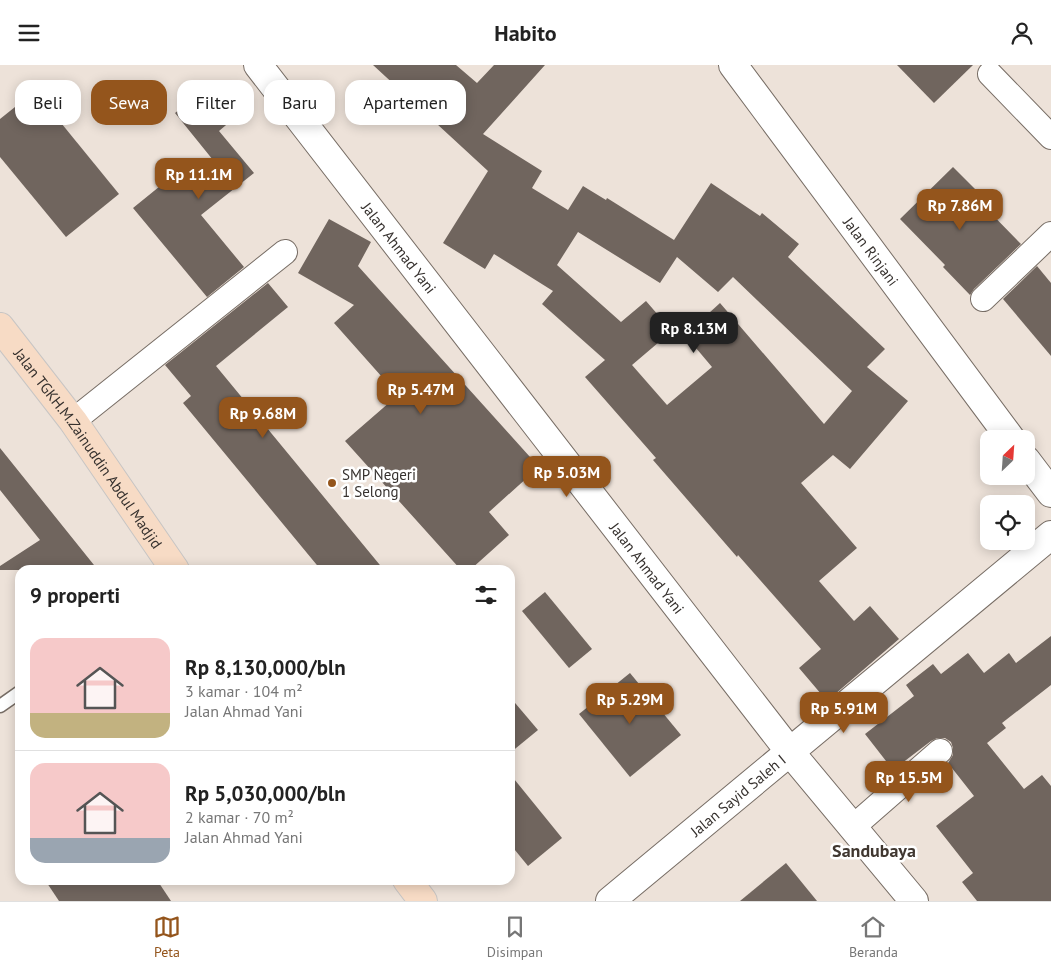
<!DOCTYPE html>
<html lang="id">
<meta charset="utf-8">
<style>
body{margin:0;font-family:"PT Sans",sans-serif;background:#f2f2f2;color:#222;height:100vh;display:flex;flex-direction:column;font-size:19px;white-space:nowrap}
*{box-sizing:border-box;margin:0}
p{font-size:16px;color:#767676}
.icon{flex:none;width:28px;height:28px;fill:none;stroke:currentColor;stroke-width:2;stroke-linecap:round;stroke-linejoin:round}
.map{position:relative;flex:1;overflow:hidden}
.sheet{position:absolute;left:15px;top:500px;width:500px;height:320px;display:flex;flex-direction:column;background:#fff;border-radius:15px;box-shadow:0 2px 12px #0003}
.sheet>*{flex:none}
.hud{position:absolute;left:15px;top:15px;width:500px;height:45px;display:flex;gap:10px}
.needle{width:32px;rotate:25deg}
.buttons{position:absolute;left:980px;top:365px;display:grid;gap:10px}
.buttons a{display:grid;place-items:center;width:55px;height:55px;border-radius:10px;background:#fff;box-shadow:0 2px 12px #0003;font-size:25px}
.price{position:absolute;translate:-50% -42px;padding:0 11px;border-radius:10px;background:#94551c;color:#fff;font-size:16px;line-height:32px;filter:drop-shadow(0 1px 2px #0008)}
.price::after{content:'';position:absolute;left:50%;top:30px;width:15px;height:11px;margin-left:-8px;background:inherit;clip-path:polygon(0 0,100% 0,50% 100%)}
.price.current{background:#222;color:#fff}
ul{padding:0;list-style:none}
li{display:flex;align-items:center;gap:15px;height:125px;padding:0 15px}
li+li{border-top:1px solid #e0e0e0}
li span{display:grid;place-items:center;flex:none;width:140px;height:100px;border-radius:15px;color:#555}
li>.icon{margin-inline-start:auto}
span .icon{width:60px;height:60px;fill:#fffc;stroke-width:1}
li b{font-size:21px}
h2{display:flex;justify-content:space-between;align-items:center;height:60px;padding:0 15px;font-size:21px}
.tag{padding:0 18px;border-radius:15px;background:#fff;box-shadow:0 2px 12px #0003;font-size:18px;line-height:45px}
.tag.current{background:#94551c;color:#fff}
header{display:flex;justify-content:space-between;align-items:center;height:65px;padding:0 15px;background:#fff;font-size:22px;font-weight:700}
.tab-bar{display:flex;justify-content:space-around;align-items:center;height:70px;border-top:1px solid #e0e0e0;background:#fff;font-size:14px;color:#767676}
.tab-bar a{display:grid;justify-items:center;gap:2px}
.tab-bar .current{color:#94551c}
.map>svg:first-child{display:block}
.building{fill:#70655e;fill-rule:evenodd}
.lines{fill:none;stroke-linecap:round;stroke-linejoin:round}
.service-casing{stroke:#776d65;stroke-width:15}
.minor-casing{stroke:#776d65;stroke-width:26}
.tertiary-casing{stroke:#776d65;stroke-width:30}
.primary-casing{stroke:#c7c5c4;stroke-width:30}
.service{stroke:#fff;stroke-width:12}
.minor{stroke:#fff;stroke-width:24}
.tertiary{stroke:#fff;stroke-width:28}
.primary{stroke:#f7dbc5;stroke-width:28}
.poi-dot{fill:#94551c;stroke:#fff;stroke-width:2}
.labels{text-anchor:middle;dominant-baseline:central;stroke-width:5;stroke-linejoin:round;paint-order:stroke}
.street-label{font-size:15px;fill:#36312e;stroke:#fff}
.poi-label{font-size:15px;fill:#36312e;stroke:#fff;text-anchor:start}
.quarter-label{font-size:18px;font-weight:bold;fill:#403730;stroke:#fff}
</style>
<header><svg class="icon" aria-label="menu" viewBox="0 0 24 24"><path d="M4 6h16M4 12h16M4 18h16"/></svg>Habito<svg class="icon" aria-label="person" viewBox="0 0 24 24"><circle cx="12" cy="8" r="4"/><path d="M4 21q1-7 8-7t8 7"/></svg></header>
<div class="map">
<svg width="1051" height="836" viewBox="0 0 1051 836">
<rect width="100%" height="100%" fill="#ede2d9"/>
<g class="building">
<path d="M 373,0 L 456,0 L 477,18 L 494,0 L 545,0 L 483,69 L 542,106 L 532,123 L 568,145 L 583,121 L 606,135 L 607,133 L 674,175 L 711,118 L 760,151 L 762,148 L 799,179 L 788,192 L 885,284 L 867,302 L 908,336 L 850,404 L 833,390 L 801,418 L 857,483 L 819,516 L 854,556 L 870,541 L 899,574 L 827,636 L 799,603 L 821,584 L 738,490 L 737,492 L 653,395 L 656,393 L 585,312 L 605,295 L 542,239 L 553,226 L 494,189 L 485,204 L 443,178 L 488,106 ZM 578,167 L 660,218 L 677,192 L 718,227 L 733,212 L 852,326 L 824,359 L 720,238 L 685,270 L 712,302 L 667,340 L 632,300 L 672,266 L 646,236 L 621,257 L 557,200 Z"/>
<polygon points="897,0 973,0 934,38"/>
<polygon points="206,23 232,55 219,66 254,108 201,150 244,202 207,232 133,143 170,113 178,123 213,95 175,48"/>
<polygon points="35,26 119,129 66,172 0,92 0,54"/>
<polygon points="953,102 981,130 977,134 1021,179 974,224 970,230 943,202 945,200 900,154"/>
<polygon points="329,154 371,177 358,201 539,402 489,447 509,470 470,505 461,505 345,376 398,330 334,258 354,240 298,208"/>
<polygon points="1037,201 1051,218 1051,291 1003,234"/>
<polygon points="268,218 288,242 216,301 384,505 321,505 183,338 191,331 165,300"/>
<polygon points="0,383 98,505 0,505 0,501 40,475 0,425"/>
<polygon points="545,527 592,584 569,603 522,546"/>
<polygon points="1051,571 1051,620 1002,658 1006,663 987,678 1024,724 1042,710 1051,721 1051,836 977,836 962,817 973,808 936,761 974,731 948,698 953,690 953,683 951,677 945,673 937,673 931,676 893,705 865,669 914,631 906,620 933,599 941,609 968,588 984,608 1009,588 1016,598"/>
<polygon points="630,608 681,670 630,712 579,649"/>
<polygon points="510,632 538,665 510,688"/>
<polygon points="510,709 562,773 528,801 510,779"/>
<polygon points="786,798 817,836 740,836"/>
<polygon points="45,815 157,815 171,836 59,836"/>
</g>
<g class="lines">
<defs>
<polyline id="service" points="0,641 20,627"/>
<g id="minor">
<polyline points="990,9 1051,72"/>
<polyline points="983,234 1051,169"/>
<polyline points="73,356 285,187"/>
<polyline points="853,762 940,686"/>
</g>
<g id="tertiary">
<path id="s1" d="M 258,0 L 790,687 L 914,836"/>
<path id="s2" d="M 733,0 L 1011,374"/>
<polyline points="1026,395 1051,428"/>
<path id="s3" d="M 610,836 L 1051,470"/>
</g>
<g id="primary">
<path id="s4" d="M 0,262 L 73,356 L 175,505"/>
<polyline points="407,815 423,836"/>
</g>
</defs>
<use href="#service" class="service-casing"/>
<use href="#minor" class="minor-casing"/>
<use href="#tertiary" class="tertiary-casing"/>
<use href="#primary" class="primary-casing"/>
<use href="#service" class="service"/>
<use href="#minor" class="minor"/>
<use href="#tertiary" class="tertiary"/>
<use href="#primary" class="primary"/>
</g>
<circle class="poi-dot" cx="332" cy="418" r="5"/>
<g class="labels">
<g class="street-label">
<text stroke="none"><textPath href="#s1" startOffset="231">Jalan Ahmad Yani</textPath></text>
<text stroke="none"><textPath href="#s2" startOffset="232">Jalan Rinjani</textPath></text>
<text stroke="none"><textPath href="#s4" startOffset="150">Jalan TGKH.M.Zainuddin Abdul Madjid</textPath></text>
<text stroke="none"><textPath href="#s1" startOffset="636">Jalan Ahmad Yani</textPath></text>
<text stroke="none"><textPath href="#s3" startOffset="166">Jalan Sayid Saleh I</textPath></text>
</g>
<g class="poi-label">
<text x="342" y="409">SMP Negeri<tspan x="342" dy="17">1 Selong</tspan></text>
</g>
<g class="quarter-label">
<text x="874" y="785">Sandubaya</text>
</g>
</g>
</svg>
<div class="buttons">
<a><svg class="needle" viewBox="-14 -14 28 28"><path d="M0-13l5 13h-10z" fill="#e53935"/><path d="M0 13l5-13h-10z" fill="#767676"/></svg></a>
<a><svg class="icon" aria-label="locate" viewBox="0 0 24 24"><circle cx="12" cy="12" r="6"/><path d="M12 2v4M12 18v4M2 12h4M18 12h4"/></svg></a>
</div>
<b class="price" style="left:199px;top:135px">Rp 11.1M</b>
<b class="price" style="left:960px;top:166px">Rp 7.86M</b>
<b class="price current" style="left:694px;top:289px">Rp 8.13M</b>
<b class="price" style="left:421px;top:350px">Rp 5.47M</b>
<b class="price" style="left:263px;top:374px">Rp 9.68M</b>
<b class="price" style="left:567px;top:433px">Rp 5.03M</b>
<b class="price" style="left:630px;top:660px">Rp 5.29M</b>
<b class="price" style="left:844px;top:669px">Rp 5.91M</b>
<b class="price" style="left:909px;top:738px">Rp 15.5M</b>
<div class="hud">
<a class="tag">Beli</a>
<a class="tag current">Sewa</a>
<a class="tag">Filter</a>
<a class="tag">Baru</a>
<a class="tag">Apartemen</a>
</div>
<section class="sheet">
<h2>9 properti<svg class="icon" aria-label="filters" viewBox="0 0 24 24"><path d="M4 7h16M4 17h16"/><circle cx="9" cy="7" r="2"/><circle cx="15" cy="17" r="2"/></svg></h2>
<ul>
<li><span style="background:linear-gradient(#f6c9c9 75%,#c2b280 0)"><svg class="icon" aria-label="home" viewBox="0 0 24 24"><path d="M3 11l9-7 9 7M6 9v11h12V9"/></svg></span><div><b>Rp 8,130,000/bln</b><p>3 kamar · 104 m²</p><p>Jalan Ahmad Yani</p></div></li>
<li><span style="background:linear-gradient(#f6c9c9 75%,#9aa5b1 0)"><svg class="icon" aria-label="home" viewBox="0 0 24 24"><path d="M3 11l9-7 9 7M6 9v11h12V9"/></svg></span><div><b>Rp 5,030,000/bln</b><p>2 kamar · 70 m²</p><p>Jalan Ahmad Yani</p></div></li>
</ul>
</section>
</div>
<nav class="tab-bar">
<a class="current"><svg class="icon" aria-label="map" viewBox="0 0 24 24"><path d="M3 6l6-2 6 2 6-2v14l-6 2-6-2-6 2zM9 4v14M15 6v14"/></svg>Peta</a>
<a><svg class="icon" aria-label="saved" viewBox="0 0 24 24"><path d="M7 4h10v16l-5-4-5 4z"/></svg>Disimpan</a>
<a><svg class="icon" aria-label="home" viewBox="0 0 24 24"><path d="M3 11l9-7 9 7M6 9v11h12V9"/></svg>Beranda</a>
</nav>
